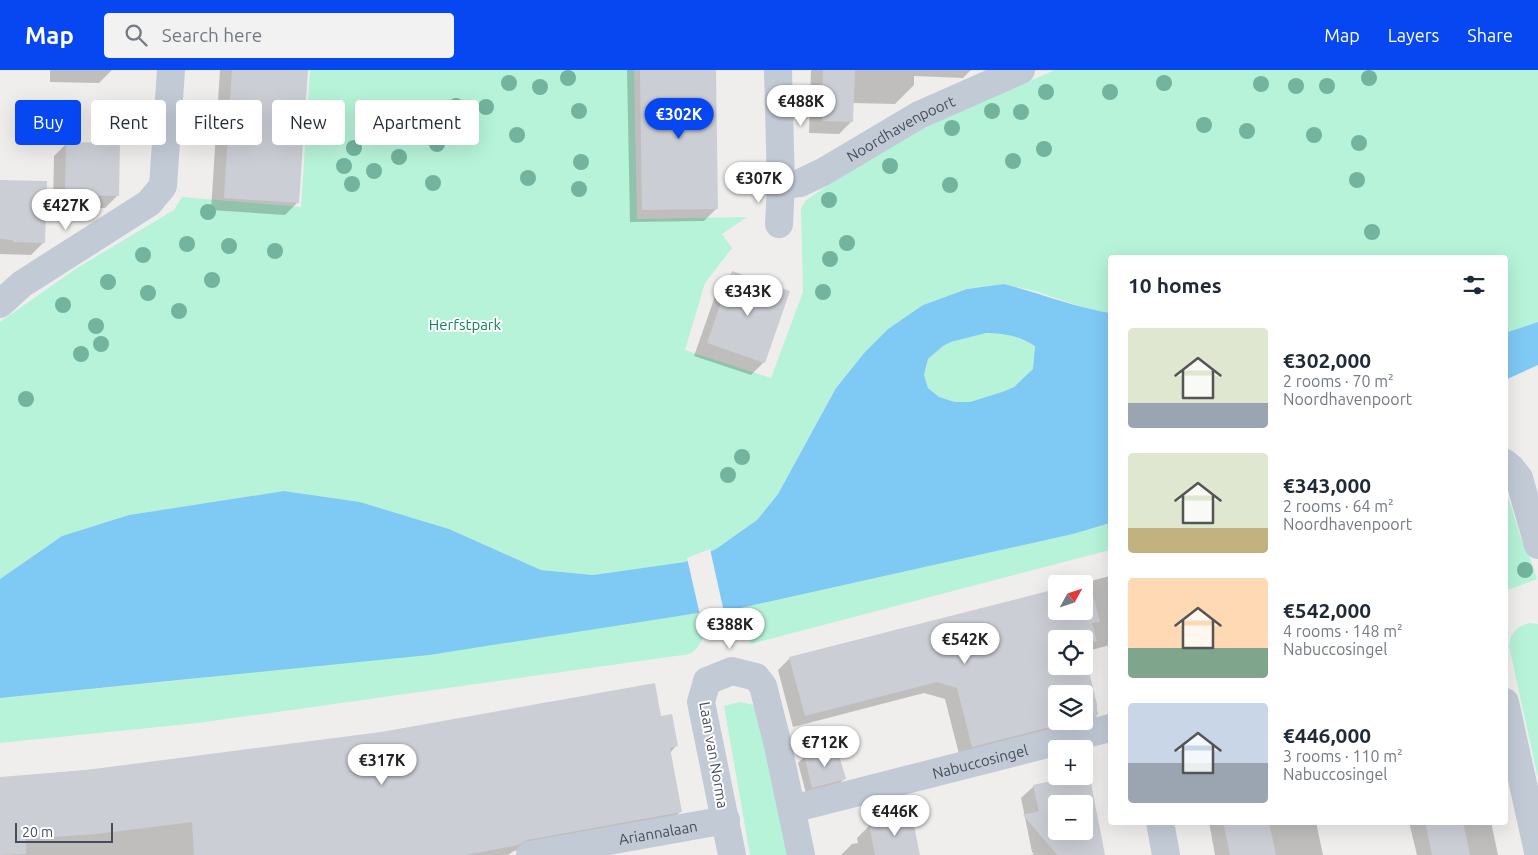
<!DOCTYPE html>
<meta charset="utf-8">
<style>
body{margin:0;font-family:Ubuntu,sans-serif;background:#f2f2f3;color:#1f2937;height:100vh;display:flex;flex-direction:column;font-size:19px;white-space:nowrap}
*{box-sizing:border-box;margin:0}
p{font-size:16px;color:#747a83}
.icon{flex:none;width:28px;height:28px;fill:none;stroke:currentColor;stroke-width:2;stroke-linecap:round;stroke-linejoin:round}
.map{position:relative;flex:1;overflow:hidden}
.details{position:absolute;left:1108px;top:185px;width:400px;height:570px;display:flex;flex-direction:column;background:#fff;border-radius:5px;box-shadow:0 5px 20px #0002}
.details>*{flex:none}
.banner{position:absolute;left:15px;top:30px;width:475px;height:45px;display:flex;gap:10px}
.needle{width:32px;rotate:50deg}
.buttons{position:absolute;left:1048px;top:505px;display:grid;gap:10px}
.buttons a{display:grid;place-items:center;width:45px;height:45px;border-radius:5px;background:#fff;box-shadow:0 5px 20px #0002;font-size:25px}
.scale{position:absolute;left:15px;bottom:12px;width:98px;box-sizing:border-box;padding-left:5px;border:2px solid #444d5d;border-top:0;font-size:14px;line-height:18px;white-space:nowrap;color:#444d5d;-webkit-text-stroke:4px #fff;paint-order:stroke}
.price{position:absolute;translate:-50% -42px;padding:0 11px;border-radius:18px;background:#fff;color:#222;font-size:16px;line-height:32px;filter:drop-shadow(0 1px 2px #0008)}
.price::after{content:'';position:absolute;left:50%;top:30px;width:15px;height:11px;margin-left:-8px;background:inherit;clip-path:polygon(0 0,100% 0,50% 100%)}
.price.selected{background:#0647f1;color:#fff}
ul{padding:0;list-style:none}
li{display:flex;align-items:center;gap:15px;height:125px;padding:0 20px}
li span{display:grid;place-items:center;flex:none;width:140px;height:100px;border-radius:5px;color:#555}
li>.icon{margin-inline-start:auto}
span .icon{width:60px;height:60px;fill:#fffc;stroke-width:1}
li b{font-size:21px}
h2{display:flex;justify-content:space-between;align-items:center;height:60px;padding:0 20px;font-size:21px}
.pill{padding:0 18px;border-radius:5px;background:#fff;box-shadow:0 5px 20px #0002;font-size:18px;line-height:45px}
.pill.selected{background:#0647f1;color:#fff}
header{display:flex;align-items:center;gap:30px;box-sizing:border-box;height:70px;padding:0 25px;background:#0647f1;color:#fff}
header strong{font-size:24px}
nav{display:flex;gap:28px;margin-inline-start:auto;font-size:18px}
.search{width:350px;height:45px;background:#f2f2f3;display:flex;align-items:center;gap:12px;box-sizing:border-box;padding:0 18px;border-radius:5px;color:#747a83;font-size:19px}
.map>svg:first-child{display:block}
.green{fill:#b6f3d8}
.water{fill:#7fc9f5;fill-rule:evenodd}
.pier{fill:#f0eeed}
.shadow{fill:#0003;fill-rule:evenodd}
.building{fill:#ccced6;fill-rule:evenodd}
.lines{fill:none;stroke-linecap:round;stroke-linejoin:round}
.street{stroke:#c2cad6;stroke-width:28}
.tree{fill:#73b49e}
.labels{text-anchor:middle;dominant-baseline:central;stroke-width:4;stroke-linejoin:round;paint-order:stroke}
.street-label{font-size:15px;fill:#444d5d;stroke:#fff}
.park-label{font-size:15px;fill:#0d855d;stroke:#fff}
</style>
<header>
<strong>Map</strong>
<div class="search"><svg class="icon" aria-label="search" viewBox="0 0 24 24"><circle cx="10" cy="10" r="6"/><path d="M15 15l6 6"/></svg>Search here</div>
<nav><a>Map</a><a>Layers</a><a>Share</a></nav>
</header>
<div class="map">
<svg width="1538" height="785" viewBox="0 0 1538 785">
<rect width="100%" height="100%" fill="#f0eeed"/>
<g class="green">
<polygon points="310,0 634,0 637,149 747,147 722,164 732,178 705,213 685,280 771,308 803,222 801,139 805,131 853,98 908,64 1055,0 1538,0 1538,252 1505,263 1505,188 1110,188 1110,243 1088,239 1035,221 1004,214 967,219 923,235 888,259 865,282 836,318 778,424 757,450 716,479 685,492 593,505 541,500 449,459 360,432 284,421 129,445 62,466 0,509 0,252 77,198 174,140 182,127 301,137"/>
<path d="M 986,263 C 1007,264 1017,264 1035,276 L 1033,299 L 1014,317 L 1002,322 L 970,332 L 955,332 L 939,327 L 928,318 L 924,305 L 928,289 L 943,276 L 951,272 Z"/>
<polygon points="1505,417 1522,472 1526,476 1537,509 1505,521"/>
<polygon points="1110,453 1110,480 751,574 736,539 1073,464"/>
<path d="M 704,542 C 708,558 704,574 690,584 L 198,653 L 0,673 L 0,628 L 192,609 Z"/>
<path d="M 1530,553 L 1538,554 L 1538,708 L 1509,576 C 1510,563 1517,556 1530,553 Z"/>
<polygon points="739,632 754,635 760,640 788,785 750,785 724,636"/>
</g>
<g class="water">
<path d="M 1004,214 C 1040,223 1074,237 1110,243 L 1110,453 L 1073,464 L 736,539 L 704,542 L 429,585 L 0,628 L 0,509 L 62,466 L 129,445 L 284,421 L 360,432 L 449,459 L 541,500 L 593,505 L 685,492 L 716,479 L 757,450 L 778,424 L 836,318 L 865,282 L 888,259 L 923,235 L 967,219 ZM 986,263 C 1006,264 1017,265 1035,276 L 1033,299 L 1014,317 L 1002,322 L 970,332 L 955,332 L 939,327 L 928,318 L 924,305 L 928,289 L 943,276 L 951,272 Z"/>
<polygon points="1538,252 1538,295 1505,310 1505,263"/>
</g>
<polygon class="pier" points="710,479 724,542 700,545 687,488"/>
<g class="shadow">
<polygon points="50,0 112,0 99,13 50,12"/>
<polygon points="220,0 307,0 298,132 285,145 211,140"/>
<polygon points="627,0 715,0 717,138 704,151 630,152"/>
<polygon points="811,0 971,0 963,8 914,6 914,15 895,34 852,33 852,51 839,64 809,63"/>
<polygon points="67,73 118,125 105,138 53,137 54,86"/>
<polygon points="0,111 44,172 31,185 0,184"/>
<polygon points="732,203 764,292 751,305 694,286 719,215"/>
<path d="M 1110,506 L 1110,575 L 1084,582 L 1084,569 L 1056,569 L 1056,596 L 1084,596 L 1084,587 L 1098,644 L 1086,656 L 960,688 L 945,629 L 924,623 L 793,657 L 778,600 L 790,588 L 1056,520 L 1056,541 L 1084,541 L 1084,514 L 1079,514 ZM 1056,624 L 1084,624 L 1084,651 L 1056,651 Z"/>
<polygon points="660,648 676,676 670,683 680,742 668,754 514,781 508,785 0,785 0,708"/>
<polygon points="805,686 844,709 838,715 806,723 798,693"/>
<path d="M 1088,705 L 1104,785 L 1030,785 L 1034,784 L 1032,782 L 1021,728 L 1034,716 ZM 1056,734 L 1084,734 L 1084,761 L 1056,761 Z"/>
<polygon points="1209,752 1316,752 1323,785 1215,785"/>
<polygon points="1409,752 1491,752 1498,785 1417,785"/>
<polygon points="870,755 919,785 841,785 852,774 858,773 857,768"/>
</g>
<g class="building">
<polygon points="232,0 308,0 299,133 224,128"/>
<polygon points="640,0 716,0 718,139 642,140"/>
<polygon points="823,0 855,0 853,52 822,51"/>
<polygon points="66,72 120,73 119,126 65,125"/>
<polygon points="0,110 47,111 45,173 13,172 13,170 0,169"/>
<polygon points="732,201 790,221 765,293 707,273"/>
<polygon points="1089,510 1100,552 1092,553 1097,571 1084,574 1084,569 1056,569 1056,596 1084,596 1084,582 1097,634 1097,645 1084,649 1084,624 1056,624 1056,651 1073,651 972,677 957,618 937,612 805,646 789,587 1056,519 1056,541 1084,541 1084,514 1075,514"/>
<polygon points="655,613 661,646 672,644 678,676 670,678 682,742 527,770 518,775 466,785 194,785 192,752 96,764 26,769 26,784 0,785 0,707 86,700 381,662"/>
<polygon points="837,678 846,709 812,718 804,685"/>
<path d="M 1089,703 L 1105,785 L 1057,785 L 1023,745 L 1039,741 L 1033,715 L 1074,706 L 1084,706 L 1084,704 ZM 1056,734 L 1084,734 L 1084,761 L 1056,761 Z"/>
<polygon points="912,746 920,785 875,785 869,754"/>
<polygon points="1223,752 1269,752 1276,785 1230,785"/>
<polygon points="1425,752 1463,752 1470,785 1432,785"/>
</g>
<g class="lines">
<g class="street">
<polyline points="778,0 781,115 779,154"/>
<path id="s1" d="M 781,115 L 800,113 L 823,102 L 919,45 L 1021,0"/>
<polyline points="0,234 22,214 149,133 163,116 171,0"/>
<polyline points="1505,393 1511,398 1519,408 1538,475"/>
<polyline points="1505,632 1538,782"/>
<path id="s2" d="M 792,739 L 1110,658"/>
<polyline points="1160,752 1166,785"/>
<path id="s3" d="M 530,785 L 726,750"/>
<polyline points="732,785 701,632 707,611 732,601 756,607 763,616 777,671 801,785"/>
</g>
</g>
<g class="tree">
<circle cx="568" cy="8" r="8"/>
<circle cx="1369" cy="8" r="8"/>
<circle cx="509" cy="13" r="8"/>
<circle cx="1164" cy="13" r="8"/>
<circle cx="1261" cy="14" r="8"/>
<circle cx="1296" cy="16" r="8"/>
<circle cx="1327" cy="16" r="8"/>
<circle cx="540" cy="17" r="8"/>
<circle cx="1046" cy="22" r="8"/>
<circle cx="1110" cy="22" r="8"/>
<circle cx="456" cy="36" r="8"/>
<circle cx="486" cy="37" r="8"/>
<circle cx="579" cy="41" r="8"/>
<circle cx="992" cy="41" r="8"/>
<circle cx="1021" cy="42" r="8"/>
<circle cx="439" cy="51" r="8"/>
<circle cx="1204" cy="55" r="8"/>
<circle cx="952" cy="58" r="8"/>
<circle cx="1247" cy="61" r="8"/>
<circle cx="517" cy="65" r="8"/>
<circle cx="1314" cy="65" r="8"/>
<circle cx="1359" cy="73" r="8"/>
<circle cx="437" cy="74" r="8"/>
<circle cx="354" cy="78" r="8"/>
<circle cx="1044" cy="79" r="8"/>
<circle cx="399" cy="87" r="8"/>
<circle cx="1013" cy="91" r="8"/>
<circle cx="581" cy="92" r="8"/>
<circle cx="344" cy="96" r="8"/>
<circle cx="890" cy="96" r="8"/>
<circle cx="374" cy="101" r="8"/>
<circle cx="528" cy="108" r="8"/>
<circle cx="1357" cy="110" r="8"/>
<circle cx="433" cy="113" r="8"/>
<circle cx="352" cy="114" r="8"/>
<circle cx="950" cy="115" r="8"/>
<circle cx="579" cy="119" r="8"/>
<circle cx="829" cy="130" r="8"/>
<circle cx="208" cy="142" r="8"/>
<circle cx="1372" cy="162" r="8"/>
<circle cx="847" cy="173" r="8"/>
<circle cx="187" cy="174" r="8"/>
<circle cx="229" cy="176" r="8"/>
<circle cx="275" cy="181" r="8"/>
<circle cx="143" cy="185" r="8"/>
<circle cx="830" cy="189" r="8"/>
<circle cx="212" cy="210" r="8"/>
<circle cx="108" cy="212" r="8"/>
<circle cx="823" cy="222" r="8"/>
<circle cx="148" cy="223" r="8"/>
<circle cx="63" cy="235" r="8"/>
<circle cx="179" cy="241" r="8"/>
<circle cx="96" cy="256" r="8"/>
<circle cx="101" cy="274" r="8"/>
<circle cx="81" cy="284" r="8"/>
<circle cx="26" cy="329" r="8"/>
<circle cx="742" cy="387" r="8"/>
<circle cx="728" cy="405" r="8"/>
<circle cx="1525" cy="500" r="8"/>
</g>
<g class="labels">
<g class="street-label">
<text stroke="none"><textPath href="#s1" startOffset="134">Noordhavenpoort</textPath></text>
<text transform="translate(714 685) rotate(80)">Laan van Norma</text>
<text stroke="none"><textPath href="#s2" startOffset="194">Nabuccosingel</textPath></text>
<text stroke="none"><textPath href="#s3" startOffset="130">Ariannalaan</textPath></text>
</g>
<g class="park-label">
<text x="465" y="254">Herfstpark</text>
</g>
</g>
</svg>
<div class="buttons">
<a><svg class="needle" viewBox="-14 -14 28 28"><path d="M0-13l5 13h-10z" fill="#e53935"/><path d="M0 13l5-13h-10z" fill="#747a83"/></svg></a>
<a><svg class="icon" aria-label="locate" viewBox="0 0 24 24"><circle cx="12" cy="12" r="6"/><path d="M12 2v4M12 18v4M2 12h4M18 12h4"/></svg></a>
<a><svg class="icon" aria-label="layers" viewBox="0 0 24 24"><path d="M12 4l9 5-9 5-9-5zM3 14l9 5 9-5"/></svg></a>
<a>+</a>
<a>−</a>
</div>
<div class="scale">20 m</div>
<b class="price" style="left:801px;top:57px">€488K</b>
<b class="price selected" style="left:679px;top:70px">€302K</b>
<b class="price" style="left:759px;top:134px">€307K</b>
<b class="price" style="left:66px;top:161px">€427K</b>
<b class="price" style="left:748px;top:247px">€343K</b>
<b class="price" style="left:730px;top:580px">€388K</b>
<b class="price" style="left:965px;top:595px">€542K</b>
<b class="price" style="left:825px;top:698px">€712K</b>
<b class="price" style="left:382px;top:716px">€317K</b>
<b class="price" style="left:895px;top:767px">€446K</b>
<div class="banner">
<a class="pill selected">Buy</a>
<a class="pill">Rent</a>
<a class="pill">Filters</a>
<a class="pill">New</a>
<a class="pill">Apartment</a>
</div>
<section class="details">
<h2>10 homes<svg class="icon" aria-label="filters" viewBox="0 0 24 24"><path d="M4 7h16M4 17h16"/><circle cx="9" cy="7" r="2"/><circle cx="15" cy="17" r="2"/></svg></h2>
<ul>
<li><span style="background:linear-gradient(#dfe7d0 75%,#9aa5b1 0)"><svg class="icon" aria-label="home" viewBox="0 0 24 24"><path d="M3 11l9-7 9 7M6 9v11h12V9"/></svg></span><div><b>€302,000</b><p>2 rooms · 70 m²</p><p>Noordhavenpoort</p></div></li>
<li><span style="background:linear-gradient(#dfe7d0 75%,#c2b280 0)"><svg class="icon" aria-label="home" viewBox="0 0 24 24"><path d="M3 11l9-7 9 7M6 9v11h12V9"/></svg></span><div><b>€343,000</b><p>2 rooms · 64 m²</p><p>Noordhavenpoort</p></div></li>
<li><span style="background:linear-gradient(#ffd9b3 70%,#7fa58c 0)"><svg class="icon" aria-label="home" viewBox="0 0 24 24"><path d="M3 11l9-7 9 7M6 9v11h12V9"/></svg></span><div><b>€542,000</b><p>4 rooms · 148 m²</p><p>Nabuccosingel</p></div></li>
<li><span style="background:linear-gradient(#c9d6e8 60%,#9aa5b1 0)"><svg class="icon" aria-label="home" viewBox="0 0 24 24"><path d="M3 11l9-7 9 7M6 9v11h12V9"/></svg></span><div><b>€446,000</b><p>3 rooms · 110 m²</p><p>Nabuccosingel</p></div></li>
</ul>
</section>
</div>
